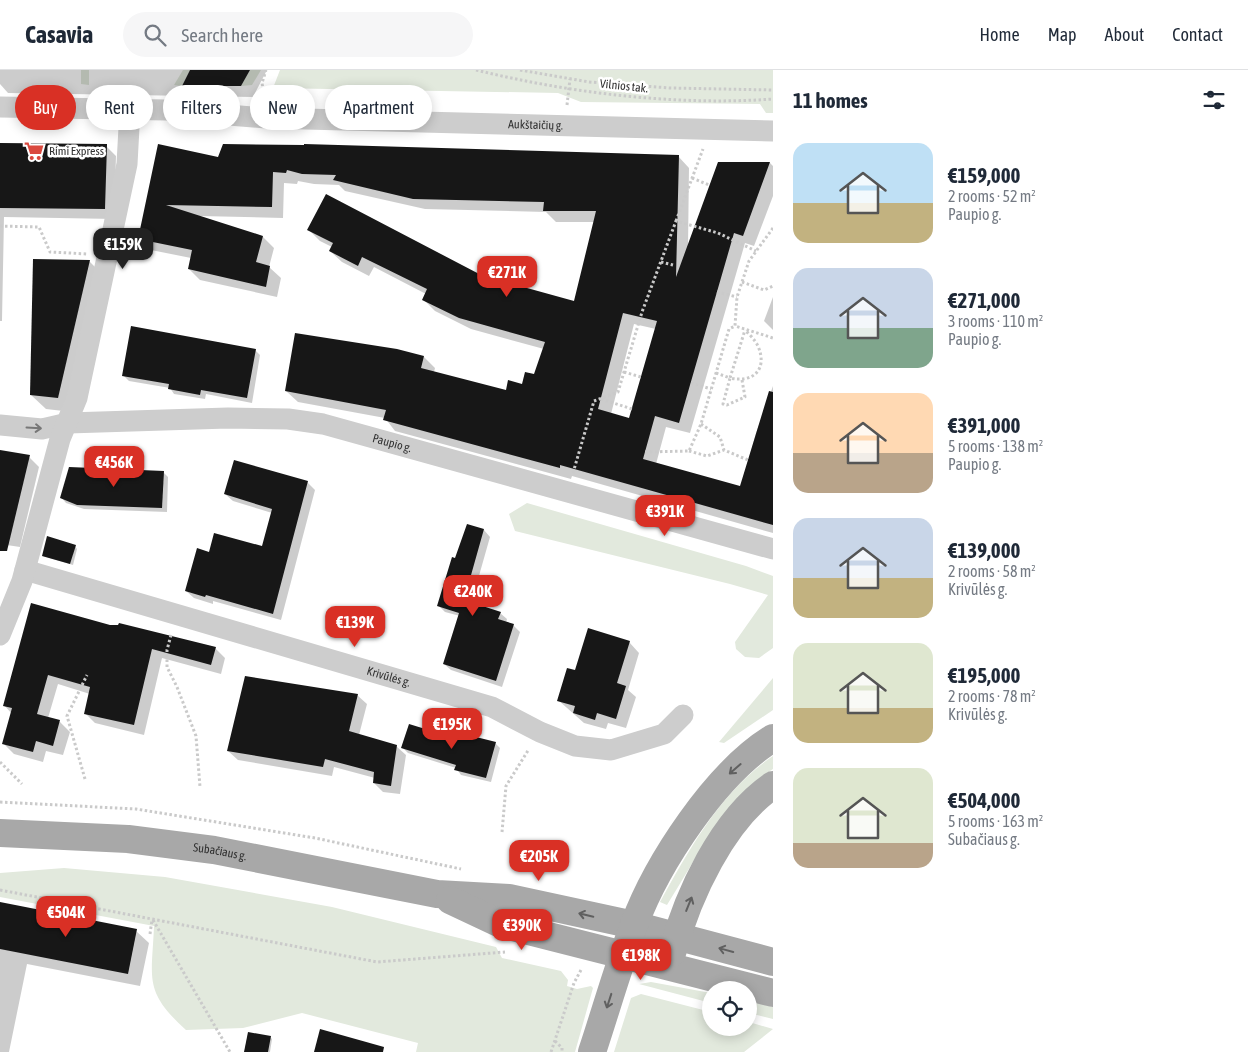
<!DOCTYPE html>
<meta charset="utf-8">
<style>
body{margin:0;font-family:"Asap Condensed",sans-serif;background:#f6f6f7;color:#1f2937;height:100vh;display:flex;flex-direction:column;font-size:19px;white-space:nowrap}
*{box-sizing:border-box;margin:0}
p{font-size:16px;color:#747a83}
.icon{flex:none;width:28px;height:28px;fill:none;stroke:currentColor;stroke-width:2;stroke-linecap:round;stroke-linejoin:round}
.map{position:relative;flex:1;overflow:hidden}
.side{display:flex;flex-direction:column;background:#fff;width:475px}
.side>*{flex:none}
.guide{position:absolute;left:15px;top:15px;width:475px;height:45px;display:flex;gap:10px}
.buttons{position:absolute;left:702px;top:911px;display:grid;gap:10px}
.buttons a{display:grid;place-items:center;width:55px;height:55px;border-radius:50%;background:#fff;box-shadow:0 2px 12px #0003;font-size:25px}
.price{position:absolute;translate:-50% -42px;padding:0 11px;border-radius:10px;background:#d93025;color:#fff;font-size:16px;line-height:32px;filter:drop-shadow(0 1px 2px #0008)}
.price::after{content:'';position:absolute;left:50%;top:30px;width:15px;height:11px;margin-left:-8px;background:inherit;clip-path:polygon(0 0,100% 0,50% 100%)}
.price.selected{background:#222;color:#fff}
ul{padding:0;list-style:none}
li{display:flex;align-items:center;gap:15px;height:125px;padding:0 20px}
li span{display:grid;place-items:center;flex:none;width:140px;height:100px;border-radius:15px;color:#555}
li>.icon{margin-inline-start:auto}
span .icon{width:60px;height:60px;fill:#fffc;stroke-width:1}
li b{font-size:21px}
h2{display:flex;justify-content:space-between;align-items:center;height:60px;padding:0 20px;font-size:21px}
.chip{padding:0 18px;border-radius:22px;background:#fff;box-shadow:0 2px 12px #0003;font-size:18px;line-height:45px}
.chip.selected{background:#d93025;color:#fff}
header{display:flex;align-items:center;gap:30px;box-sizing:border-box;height:70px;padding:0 25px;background:#fff;border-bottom:1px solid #e0e1e3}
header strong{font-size:24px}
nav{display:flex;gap:28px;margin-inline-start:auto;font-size:18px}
.search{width:350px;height:45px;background:#f6f6f7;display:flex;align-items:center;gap:12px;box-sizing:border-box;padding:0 18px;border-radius:28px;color:#747a83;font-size:19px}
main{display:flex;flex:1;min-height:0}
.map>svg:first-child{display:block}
.green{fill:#e2e9dd}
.shadow{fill:#0003;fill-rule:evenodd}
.building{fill:#171717;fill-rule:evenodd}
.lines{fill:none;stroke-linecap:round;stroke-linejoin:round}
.path{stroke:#cacaca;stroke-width:3;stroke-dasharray:2.5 2.5;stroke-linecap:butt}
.minor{stroke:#cdcdcd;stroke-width:21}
.major{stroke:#a8a8a8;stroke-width:28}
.oneway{stroke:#777}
.oneway2{stroke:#606060}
.labels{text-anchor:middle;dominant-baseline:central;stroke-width:5;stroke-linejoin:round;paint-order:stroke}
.street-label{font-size:12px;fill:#303030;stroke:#fff}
.poi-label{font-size:12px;fill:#303030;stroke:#fff;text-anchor:start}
</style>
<header>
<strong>Casavia</strong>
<div class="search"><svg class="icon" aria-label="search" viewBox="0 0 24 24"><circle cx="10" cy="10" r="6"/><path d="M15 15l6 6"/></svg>Search here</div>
<nav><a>Home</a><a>Map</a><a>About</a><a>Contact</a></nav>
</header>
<main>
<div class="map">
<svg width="773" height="982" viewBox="0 0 773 982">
<rect width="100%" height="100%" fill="#fff"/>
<g class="green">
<polygon points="81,0 89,0 89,15 81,14"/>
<polygon points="183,0 190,0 182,16 174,15"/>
<polygon points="250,0 261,0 252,15 241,16"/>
<polygon points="280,0 773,0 773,43 766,43 760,34 581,32 558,23 273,18"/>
<polygon points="527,433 746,496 773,506 773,578 759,588 745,587 736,579 735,572 768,525 730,514 515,461 509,444"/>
<polygon points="773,608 773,640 724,673 719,672"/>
<path d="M 773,686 L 773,699 C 725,729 697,788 667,835 L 660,832 C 689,779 722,720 773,686 Z"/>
<path d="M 64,798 L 165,807 L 332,837 L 496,877 L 502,888 L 561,901 L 568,910 L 567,916 L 577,919 L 591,916 L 593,918 L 575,982 L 416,982 L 418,973 L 302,943 L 243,958 L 186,960 C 143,921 152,909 154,856 L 0,827 L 0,803 Z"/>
<polygon points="651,912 711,923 711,933 639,914"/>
<polygon points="641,924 711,942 711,958 749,958 749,952 773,959 744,982 614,982 631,928"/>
<polygon points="749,931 773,937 773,949 749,943"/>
</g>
<g class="shadow">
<polygon points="0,0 267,0 253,27 8,23 0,14"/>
<polygon points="0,74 106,76 116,86 114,149 4,147 2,251 0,251"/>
<path d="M 159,76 L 219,88 L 678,86 L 689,98 L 688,177 L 718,93 L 770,93 L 773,96 L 773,126 L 754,176 L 745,173 L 690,363 L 666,357 L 656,394 L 741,417 L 756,363 L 773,316 L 773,463 L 572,406 L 571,409 L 395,361 L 385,348 L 298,332 L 286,321 L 424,287 L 435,298 L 434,302 L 506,322 L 522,315 L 535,306 L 544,279 L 471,259 L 435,241 L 424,230 L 426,224 L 374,197 L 369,206 L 342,192 L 330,181 L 332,177 L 320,171 L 309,160 L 575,232 L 595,152 L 556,152 L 546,142 L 425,139 L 345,121 L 339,115 L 314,114 L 298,111 L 297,114 L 284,113 L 283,148 L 199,146 L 263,167 L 274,178 L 269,197 L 281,208 L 277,227 L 200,210 L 189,199 L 191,188 L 151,180 L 140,168 ZM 634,254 L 656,259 L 630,349 L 611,344 Z"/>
<polygon points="89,191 103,205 72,342 46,339 31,325"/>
<polygon points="773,227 773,260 764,251"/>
<polygon points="255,280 260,285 252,333 206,324 205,329 174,324 170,318 129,311 124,306"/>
<polygon points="0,381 29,387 39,397 20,477 0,474"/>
<polygon points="163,402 168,407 167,442 84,439 66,433 61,427"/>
<polygon points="307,412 315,420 281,550 213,531 213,534 194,528 186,521 210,483 263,478 272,443 233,431 225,424"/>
<polygon points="468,455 484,460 490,467 471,534 500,543 507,549 506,553 513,555 520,562 502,617 451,600 444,594 460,546 445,542 439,536"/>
<polygon points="75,476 77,479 73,495 43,486"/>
<polygon points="110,557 215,578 225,588 221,604 162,588 144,665 95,653 85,643 90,624 58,614 48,648 60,652 70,662 63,685 46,681 43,692 14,684 4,674 12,644 4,635"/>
<polygon points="629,572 639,583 628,620 636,627 626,658 608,653 606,659 584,653 558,630 576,602"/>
<polygon points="357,625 367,634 359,665 396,676 406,685 400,724 383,722 374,713 375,708 334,697 332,706 238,690 228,681"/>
<polygon points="459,671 495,673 500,678 491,712 461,705 456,698 408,683 403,678"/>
<polygon points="0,834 136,861 149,873 140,916 27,894 9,982 0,982"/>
<polygon points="270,967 272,969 270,982 245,982"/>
</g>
<g class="building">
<polygon points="190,0 250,0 241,16 182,16"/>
<polygon points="0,73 107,74 105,139 0,138"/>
<path d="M 158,74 L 218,87 L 223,74 L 304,75 L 304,74 L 679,85 L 676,207 L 718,92 L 770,92 L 743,166 L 734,163 L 679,353 L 655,346 L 643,389 L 740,416 L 769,321 L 773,322 L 773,455 L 560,395 L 560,398 L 383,350 L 386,340 L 285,321 L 295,263 L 397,279 L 424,286 L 421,298 L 506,320 L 508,310 L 522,314 L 525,302 L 534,304 L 545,272 L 459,248 L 422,230 L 427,219 L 362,187 L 358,196 L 329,181 L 333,173 L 307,160 L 326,124 L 483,206 L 574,231 L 596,141 L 543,141 L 544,132 L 413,129 L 333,110 L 336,105 L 302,104 L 287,100 L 286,103 L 273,102 L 272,137 L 166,135 L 263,166 L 256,192 L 270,196 L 266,217 L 188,199 L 192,180 L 138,169 ZM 623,243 L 657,251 L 629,348 L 598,339 Z"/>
<polygon points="33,189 90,190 58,328 30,325"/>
<polygon points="131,256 256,279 247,328 201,320 200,325 168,319 169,314 122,306"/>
<polygon points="0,380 30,385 7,481 0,481"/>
<polygon points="234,390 308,411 273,544 206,525 205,527 185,521 197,478 209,482 214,463 262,476 272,439 224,424"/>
<polygon points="69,397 164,401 162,438 77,435 60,428"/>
<polygon points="467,454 484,459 464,530 501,542 498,549 514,554 496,611 443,594 459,543 437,536 452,487 455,488"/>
<polygon points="47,466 76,475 70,494 42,486"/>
<polygon points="31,533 110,555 118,555 119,553 216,577 211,595 152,579 134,655 84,644 90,617 48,605 37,644 60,650 53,676 36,671 33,682 2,674 12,638 3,636"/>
<polygon points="588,558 630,571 617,613 626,616 616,649 597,643 595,650 573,643 575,636 557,631 567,598 575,600"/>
<polygon points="245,606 358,624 349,661 397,675 391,716 373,713 374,702 325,689 323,697 227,681"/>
<polygon points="409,654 458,669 460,663 496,672 486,708 454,700 456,695 401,678"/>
<polygon points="0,832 137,859 128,904 0,879"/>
<polygon points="320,959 384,977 383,982 314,982"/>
<polygon points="248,962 271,966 268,982 244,982"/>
</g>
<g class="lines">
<g class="path">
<path d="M 476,0 C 570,23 676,36 773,29"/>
<polyline points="520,0 589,12 670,18 773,20"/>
<polyline points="264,26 262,13 266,0"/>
<polyline points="567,35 570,9"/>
<polyline points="692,108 709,115"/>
<polyline points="676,151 703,79"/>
<polyline points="0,156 39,157 50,182 88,184"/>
<polyline points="773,158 749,191 737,227 735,256 773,268"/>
<polyline points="661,192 673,195"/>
<polyline points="742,212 764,220 773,216"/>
<polyline points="717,222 737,227"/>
<polyline points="624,302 641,307"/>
<polyline points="716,303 730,308 745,260"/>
<path d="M 742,310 L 745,327 L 727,335 L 723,334 L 730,308 C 753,313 768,300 758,276 C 755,270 749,264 745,260"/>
<polyline points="691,313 711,319"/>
<polyline points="601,329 632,339"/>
<polyline points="701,354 720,367 724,380"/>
<polyline points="689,381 707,386 724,380 748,390"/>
<polyline points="645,382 689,381 701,354 729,259 735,256"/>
<polyline points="573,403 594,331 618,322 642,242 676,151 718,163 756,181"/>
<polyline points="171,565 167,580 167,597 177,617 196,666 200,717"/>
<polyline points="0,692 22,714"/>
<polyline points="85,709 67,646 87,605"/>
<polyline points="0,732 136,739 315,768 461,799"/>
<polyline points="502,762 506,716 529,679"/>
<polyline points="0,820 377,892 505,882"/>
<polyline points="153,850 230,982"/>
<polyline points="150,864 152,850"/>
<polyline points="555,971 562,978 562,982"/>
<polyline points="551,982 574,913 582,898"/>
</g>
<g class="minor">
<path id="s1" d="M 0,37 L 166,40 L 266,48 L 773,61"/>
<path id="s2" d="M 0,355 L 42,359 L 68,353 L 228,348 L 288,349 L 323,354 L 773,479"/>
<path id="s3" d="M 25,500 L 492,637 L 540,662 L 575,676 L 611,680 L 664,664 L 683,645"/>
<polyline points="0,565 22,511 60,369 77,328 127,94 130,39"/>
</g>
<g class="major">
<path id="s4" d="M 0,763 L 128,769 L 214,780 L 437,824 L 509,828 L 634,855 L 773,892"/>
<polyline points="450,830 501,854 773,923"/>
<path d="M 672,883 C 688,825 722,750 773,715"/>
<path d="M 592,982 C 606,940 618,897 634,855 C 657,793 716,703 773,668"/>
</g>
</g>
<defs><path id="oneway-shaft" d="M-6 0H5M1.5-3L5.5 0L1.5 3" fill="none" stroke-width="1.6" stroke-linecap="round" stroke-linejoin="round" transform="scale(1.25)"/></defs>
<use class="oneway" href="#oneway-shaft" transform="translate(34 358) rotate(3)"/>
<g class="oneway2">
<use href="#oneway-shaft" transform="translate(735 699) rotate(139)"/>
<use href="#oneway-shaft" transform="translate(689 834) rotate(-68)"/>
<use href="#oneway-shaft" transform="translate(586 845) rotate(-167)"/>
<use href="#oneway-shaft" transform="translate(726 880) rotate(-165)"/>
<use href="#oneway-shaft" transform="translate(609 931) rotate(108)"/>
</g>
<defs>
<symbol id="supermarket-bare" viewBox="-9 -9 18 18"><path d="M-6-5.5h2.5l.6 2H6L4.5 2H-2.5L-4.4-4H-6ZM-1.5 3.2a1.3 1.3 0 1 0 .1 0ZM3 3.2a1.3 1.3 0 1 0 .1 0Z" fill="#da493f" stroke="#fff" stroke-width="2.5" paint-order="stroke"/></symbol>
</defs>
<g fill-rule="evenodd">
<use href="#supermarket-bare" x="20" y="67" width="28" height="28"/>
</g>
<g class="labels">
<g class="street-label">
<text transform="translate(624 16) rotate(6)">Vilnios tak.</text>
<text stroke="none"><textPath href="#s1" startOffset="536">Aukštaičių g.</textPath></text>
<text stroke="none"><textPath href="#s2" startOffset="396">Paupio g.</textPath></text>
<text stroke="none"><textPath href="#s3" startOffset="379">Krivūlės g.</textPath></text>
<text stroke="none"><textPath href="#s4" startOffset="221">Subačiaus g.</textPath></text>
</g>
<g class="poi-label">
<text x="49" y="81">Rimi Express</text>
</g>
</g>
</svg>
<div class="buttons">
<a><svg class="icon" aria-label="locate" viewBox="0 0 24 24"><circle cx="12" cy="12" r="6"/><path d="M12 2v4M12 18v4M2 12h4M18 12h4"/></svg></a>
</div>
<b class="price selected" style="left:123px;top:200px">€159K</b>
<b class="price" style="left:507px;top:228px">€271K</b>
<b class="price" style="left:114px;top:418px">€456K</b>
<b class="price" style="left:665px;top:467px">€391K</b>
<b class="price" style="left:473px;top:547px">€240K</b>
<b class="price" style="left:355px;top:578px">€139K</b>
<b class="price" style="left:452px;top:680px">€195K</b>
<b class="price" style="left:539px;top:812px">€205K</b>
<b class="price" style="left:66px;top:868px">€504K</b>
<b class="price" style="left:522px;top:881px">€390K</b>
<b class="price" style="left:641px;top:911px">€198K</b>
<div class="guide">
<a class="chip selected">Buy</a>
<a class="chip">Rent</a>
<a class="chip">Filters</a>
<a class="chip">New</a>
<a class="chip">Apartment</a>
</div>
</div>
<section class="side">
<h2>11 homes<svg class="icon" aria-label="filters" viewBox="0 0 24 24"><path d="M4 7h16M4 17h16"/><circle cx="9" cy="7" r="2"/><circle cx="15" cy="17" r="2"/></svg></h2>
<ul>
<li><span style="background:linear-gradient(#bfe0f5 60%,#c2b280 0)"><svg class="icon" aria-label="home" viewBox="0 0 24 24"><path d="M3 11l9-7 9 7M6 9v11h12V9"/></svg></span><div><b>€159,000</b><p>2 rooms · 52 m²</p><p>Paupio g.</p></div></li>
<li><span style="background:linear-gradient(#c9d6e8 60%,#7fa58c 0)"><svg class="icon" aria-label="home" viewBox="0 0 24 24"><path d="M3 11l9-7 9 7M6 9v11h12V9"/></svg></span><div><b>€271,000</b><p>3 rooms · 110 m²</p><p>Paupio g.</p></div></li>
<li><span style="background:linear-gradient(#ffd9b3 60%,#b9a48a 0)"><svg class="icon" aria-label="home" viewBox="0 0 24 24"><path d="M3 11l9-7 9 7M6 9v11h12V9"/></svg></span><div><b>€391,000</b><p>5 rooms · 138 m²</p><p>Paupio g.</p></div></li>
<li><span style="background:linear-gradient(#c9d6e8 60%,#c2b280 0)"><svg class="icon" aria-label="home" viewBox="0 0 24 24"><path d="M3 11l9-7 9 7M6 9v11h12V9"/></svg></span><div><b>€139,000</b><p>2 rooms · 58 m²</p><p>Krivūlės g.</p></div></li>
<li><span style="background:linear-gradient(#dfe7d0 65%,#c2b280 0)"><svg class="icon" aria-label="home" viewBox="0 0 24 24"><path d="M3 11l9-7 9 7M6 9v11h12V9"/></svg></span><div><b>€195,000</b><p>2 rooms · 78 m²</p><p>Krivūlės g.</p></div></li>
<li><span style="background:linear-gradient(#dfe7d0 75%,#b9a48a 0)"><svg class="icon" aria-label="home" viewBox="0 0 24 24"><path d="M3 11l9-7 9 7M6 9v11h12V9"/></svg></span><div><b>€504,000</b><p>5 rooms · 163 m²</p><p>Subačiaus g.</p></div></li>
</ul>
</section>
</main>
